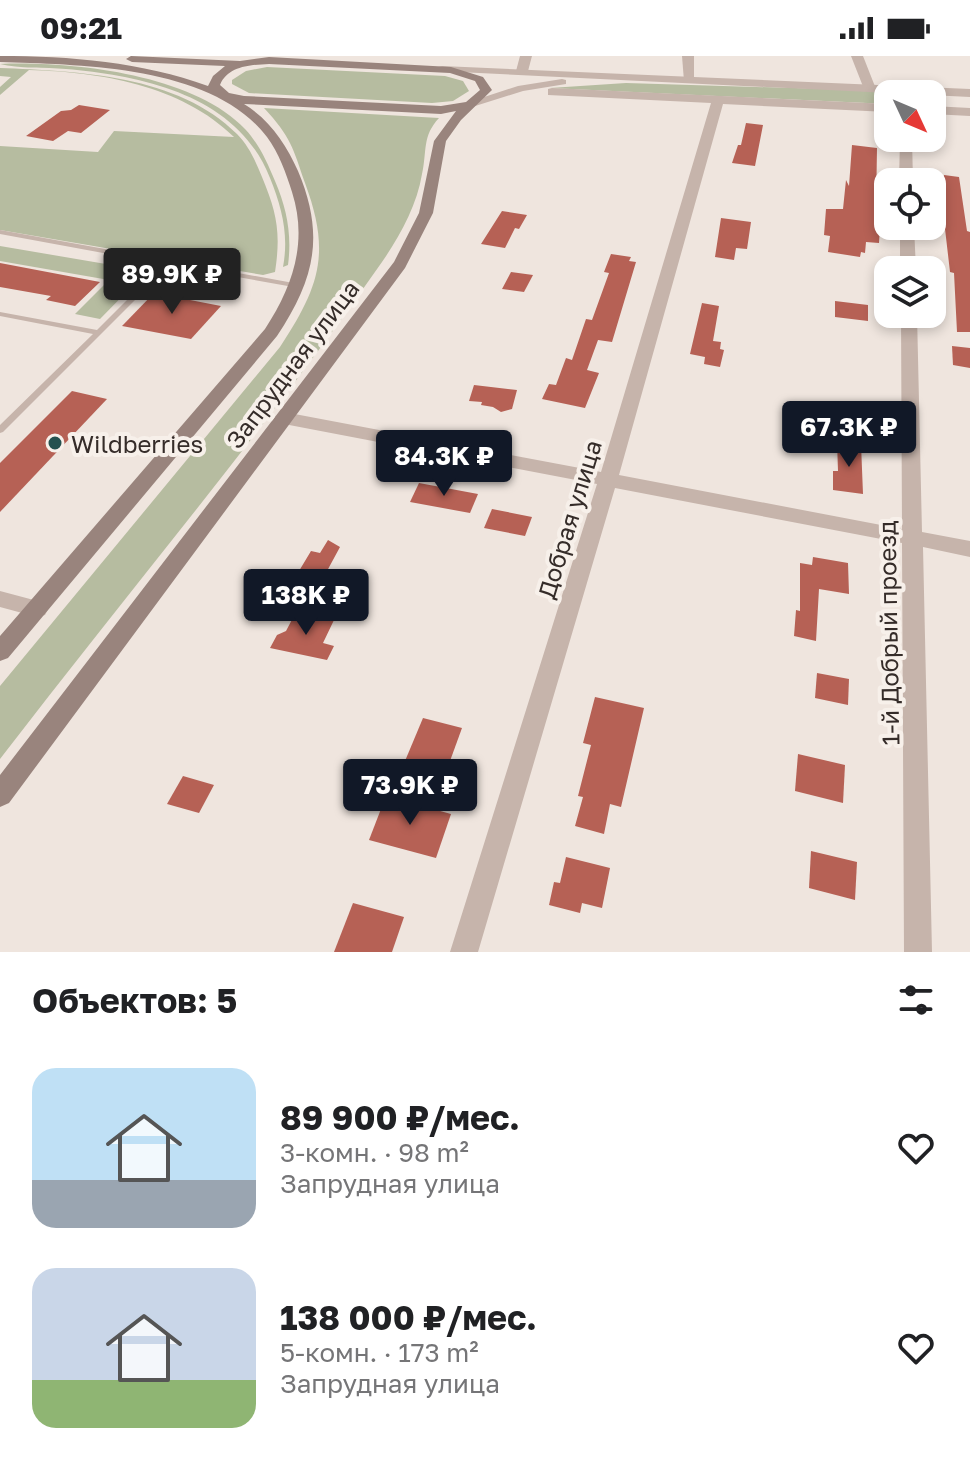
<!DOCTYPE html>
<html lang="ru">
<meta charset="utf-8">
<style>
body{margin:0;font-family:"Golos Text",sans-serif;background:#f2f2f2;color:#202124;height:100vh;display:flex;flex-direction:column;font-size:30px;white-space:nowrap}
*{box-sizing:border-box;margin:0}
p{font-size:26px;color:#757577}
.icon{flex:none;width:44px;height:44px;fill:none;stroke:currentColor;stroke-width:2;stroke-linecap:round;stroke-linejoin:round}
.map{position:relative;height:896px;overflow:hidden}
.details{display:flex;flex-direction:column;background:#fff;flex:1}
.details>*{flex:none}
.needle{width:52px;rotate:134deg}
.buttons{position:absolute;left:874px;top:24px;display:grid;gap:16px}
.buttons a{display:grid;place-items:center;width:72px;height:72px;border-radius:16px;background:#fff;box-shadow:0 4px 12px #0003;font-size:40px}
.price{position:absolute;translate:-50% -68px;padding:0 18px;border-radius:8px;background:#111827;color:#fff;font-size:26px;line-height:52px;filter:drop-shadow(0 2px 4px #0008)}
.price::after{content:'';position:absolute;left:50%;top:48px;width:24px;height:18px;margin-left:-12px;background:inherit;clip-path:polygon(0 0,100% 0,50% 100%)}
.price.on{background:#222;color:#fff}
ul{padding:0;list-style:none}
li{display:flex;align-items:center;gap:24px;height:200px;padding:0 32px}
li span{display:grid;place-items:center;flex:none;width:224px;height:160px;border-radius:24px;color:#555}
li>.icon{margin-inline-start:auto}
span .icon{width:96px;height:96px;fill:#fffc;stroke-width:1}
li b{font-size:34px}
h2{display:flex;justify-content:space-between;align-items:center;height:96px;padding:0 32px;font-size:34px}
.status{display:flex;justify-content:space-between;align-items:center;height:56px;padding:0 40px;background:#fff;direction:ltr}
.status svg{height:22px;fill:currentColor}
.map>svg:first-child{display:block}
.green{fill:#b6bca0}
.building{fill:#b66155}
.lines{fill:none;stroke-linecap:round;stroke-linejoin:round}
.service{fill:#c6b4ab;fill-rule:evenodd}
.minor{fill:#c6b4ab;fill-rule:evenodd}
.tertiary{fill:#c6b4ab;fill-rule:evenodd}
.secondary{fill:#99847d;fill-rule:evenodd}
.poi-dot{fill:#24514f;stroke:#f7f0ea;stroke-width:3}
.labels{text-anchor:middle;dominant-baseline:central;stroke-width:8;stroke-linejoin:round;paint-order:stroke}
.street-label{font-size:24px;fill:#352c29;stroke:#f7f0ea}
.poi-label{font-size:24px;fill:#352c29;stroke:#f7f0ea;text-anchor:start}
</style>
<div class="status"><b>09:21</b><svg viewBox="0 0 49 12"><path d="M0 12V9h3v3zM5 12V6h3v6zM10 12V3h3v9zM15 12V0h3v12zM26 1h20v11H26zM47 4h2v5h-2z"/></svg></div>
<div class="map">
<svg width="970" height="896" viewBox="0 0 970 896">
<rect width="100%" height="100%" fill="#efe5de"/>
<g class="green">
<path d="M 0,8 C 71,5 193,18 245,73 C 259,88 267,106 275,125 C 287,153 292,179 288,209 L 283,211 C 289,179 282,152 270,122 C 238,40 145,20 66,13 C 45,11 19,13 0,8 Z"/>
<polygon points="267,11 445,20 463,25 469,35 453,45 432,47 249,37 232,28 232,24 246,15"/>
<path d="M 0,12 C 78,15 178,19 237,78 C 249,90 256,106 262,121 C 277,157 281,177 275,216 L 263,219 L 0,174 L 0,90 L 98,96 L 114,75 L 234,81 C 181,29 100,16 29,14 L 0,39 L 0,31 L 11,21 L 0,20 Z"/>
<polygon points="626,27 891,35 892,38 888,38 888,48 550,32"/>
<path d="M 264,52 L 439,62 C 422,80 427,95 422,118 C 417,149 400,180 382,206 C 263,377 127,537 0,703 L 0,630 L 280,291 C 320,230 331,197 305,127 C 293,92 291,81 264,52 Z"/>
<polygon points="0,190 147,215 100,263 75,258 109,224 0,205"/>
</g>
<g class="building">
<polygon points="79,49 110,54 81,77 68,75 53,85 26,80 61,55 71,54"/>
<polygon points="746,67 763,69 755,110 732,107 738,89 741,89"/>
<polygon points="852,89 877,92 876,154 881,155 879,187 866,186 865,197 861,196 860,201 828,196 830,180 824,179 826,153 843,153 846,124 849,130"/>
<polygon points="944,119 959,121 967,175 970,176 970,276 957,276 954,217 950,216 941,138"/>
<polygon points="502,155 527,159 519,173 515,172 505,192 481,188"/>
<polygon points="721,162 751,166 747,193 736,192 734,204 715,201"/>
<polygon points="611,198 631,201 629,205 636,206 612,286 598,284 587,314 599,317 585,352 542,343 549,328 556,329 566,302 572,304 586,263 592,264 609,217 604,216"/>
<polygon points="0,207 100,226 75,250 46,244 51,240 0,231"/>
<polygon points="511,216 533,219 524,236 502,233"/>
<polygon points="154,237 221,250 191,283 122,270"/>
<polygon points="835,245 868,249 868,265 835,261"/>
<polygon points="702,247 719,250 713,285 721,286 720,293 724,294 720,311 704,308 705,301 690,298"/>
<polygon points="952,290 970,292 970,312 953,309"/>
<polygon points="474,329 517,334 512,353 501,356 493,351 481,349 482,346 469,345"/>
<polygon points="72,335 107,343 0,456 0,407"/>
<polygon points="837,385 861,388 863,438 833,434 833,415 838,415"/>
<polygon points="419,427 478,438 470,457 410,446"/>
<polygon points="492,453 532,461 525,480 484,472"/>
<polygon points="328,484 340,491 314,539 298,535 306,523 296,520 311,495 320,497"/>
<polygon points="813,501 848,507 849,538 819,533 816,585 794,580 796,554 800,555 800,507 812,509"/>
<polygon points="296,556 334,564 323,587 334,590 327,604 270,592 277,579 286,575"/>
<polygon points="817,617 849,623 848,649 815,642"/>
<polygon points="595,641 644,652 621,751 610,748 604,778 575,770 583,741 578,740 591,689 583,687"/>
<polygon points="423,662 462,672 446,716 405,705"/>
<polygon points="798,698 845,709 843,747 795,735"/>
<polygon points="183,720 214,729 199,757 167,748"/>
<polygon points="386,740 451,758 436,802 369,784"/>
<polygon points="811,795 857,806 855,844 809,832"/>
<polygon points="566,801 610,812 602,852 582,847 580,857 549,849 554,826 560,827"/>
<polygon points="353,847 404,861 392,896 334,896"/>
</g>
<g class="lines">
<polygon class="service" points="0,174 299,228 303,230 299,232 170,209 3,376 0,377 0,369 93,278 0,260 0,256 97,274 163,208 0,178"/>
<g class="minor">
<polygon points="520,0 532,0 528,15 522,18 516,15"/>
<polygon points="682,0 694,0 694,27 684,25"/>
<polygon points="851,0 863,0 876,33 874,35 864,33"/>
<polygon points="552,32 888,48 888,56 723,48 619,419 902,473 901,258 917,258 922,476 970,485 970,501 923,491 932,896 904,896 902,487 615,432 478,896 450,896 597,428 284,368 275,362 284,356 601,416 711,47 548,39 548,33"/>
<polygon points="932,50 970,52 970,60 932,58"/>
<polygon points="900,82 912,82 913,126 899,126"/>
<polygon points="900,170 914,170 916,214 900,214"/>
<polygon points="0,535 45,547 48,553 45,559 37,561 0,551"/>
</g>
<g class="tertiary">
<polygon points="442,10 970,33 970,41 438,15 438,11"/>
<polygon points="562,23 566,24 566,28 523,35 472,51 466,47 518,30"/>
</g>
<path class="secondary" d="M 0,0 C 70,0 142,6 208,30 L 213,20 L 225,10 L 132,6 L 126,3 L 131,0 L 240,5 L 269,1 L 451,11 L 483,21 L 492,34 L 461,64 L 446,85 L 433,157 L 405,212 L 9,747 L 0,751 L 0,719 L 394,206 L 419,157 L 434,85 L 456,55 L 441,58 L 244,48 C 270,64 286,88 298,115 C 325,179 315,223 277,280 L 8,602 L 0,605 L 0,580 L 265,273 C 293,230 308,186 292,136 C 286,117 279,97 267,81 C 212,9 82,9 0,6 ZM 269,8 L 450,17 L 475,25 L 480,34 L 466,46 L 441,50 L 244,40 L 229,37 L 220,29 C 228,10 250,9 269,8 Z"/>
</g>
<circle class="poi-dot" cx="55" cy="387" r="8"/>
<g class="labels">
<g class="street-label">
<text transform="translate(292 308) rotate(-53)">Запрудная улица</text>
<text transform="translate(569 463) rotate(-73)">Добрая улица</text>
<text transform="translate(888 577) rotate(-91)">1-й Добрый проезд</text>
</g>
<g class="poi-label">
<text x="71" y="387">Wildberries</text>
</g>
</g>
</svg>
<div class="buttons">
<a><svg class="needle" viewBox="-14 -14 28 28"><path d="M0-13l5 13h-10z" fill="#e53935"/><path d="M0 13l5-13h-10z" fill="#757577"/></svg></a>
<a><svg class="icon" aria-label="locate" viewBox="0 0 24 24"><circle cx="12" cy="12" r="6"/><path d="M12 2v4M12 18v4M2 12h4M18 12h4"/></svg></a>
<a><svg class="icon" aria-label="layers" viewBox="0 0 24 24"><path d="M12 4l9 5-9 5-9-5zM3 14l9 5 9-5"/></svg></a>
</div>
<b class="price on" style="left:172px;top:260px">89.9K ₽</b>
<b class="price" style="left:849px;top:413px">67.3K ₽</b>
<b class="price" style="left:444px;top:442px">84.3K ₽</b>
<b class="price" style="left:306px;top:581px">138K ₽</b>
<b class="price" style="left:410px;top:771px">73.9K ₽</b>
</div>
<section class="details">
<h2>Объектов: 5<svg class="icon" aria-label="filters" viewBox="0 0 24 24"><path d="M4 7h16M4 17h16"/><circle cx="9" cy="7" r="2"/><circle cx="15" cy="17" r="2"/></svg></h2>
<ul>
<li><span style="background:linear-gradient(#bfe0f5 70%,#9aa5b1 0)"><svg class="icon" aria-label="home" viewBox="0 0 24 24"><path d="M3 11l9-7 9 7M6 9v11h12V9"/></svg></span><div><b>89 900 ₽/мес.</b><p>3-комн. · 98 m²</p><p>Запрудная улица</p></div><svg class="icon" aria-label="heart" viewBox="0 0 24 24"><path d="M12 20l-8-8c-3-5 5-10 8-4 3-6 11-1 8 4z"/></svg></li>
<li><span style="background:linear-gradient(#c9d6e8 70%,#8fb573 0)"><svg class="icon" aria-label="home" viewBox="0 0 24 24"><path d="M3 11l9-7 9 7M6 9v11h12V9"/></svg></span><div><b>138 000 ₽/мес.</b><p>5-комн. · 173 m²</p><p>Запрудная улица</p></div><svg class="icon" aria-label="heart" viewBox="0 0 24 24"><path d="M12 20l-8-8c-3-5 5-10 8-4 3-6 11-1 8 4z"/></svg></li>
</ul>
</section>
